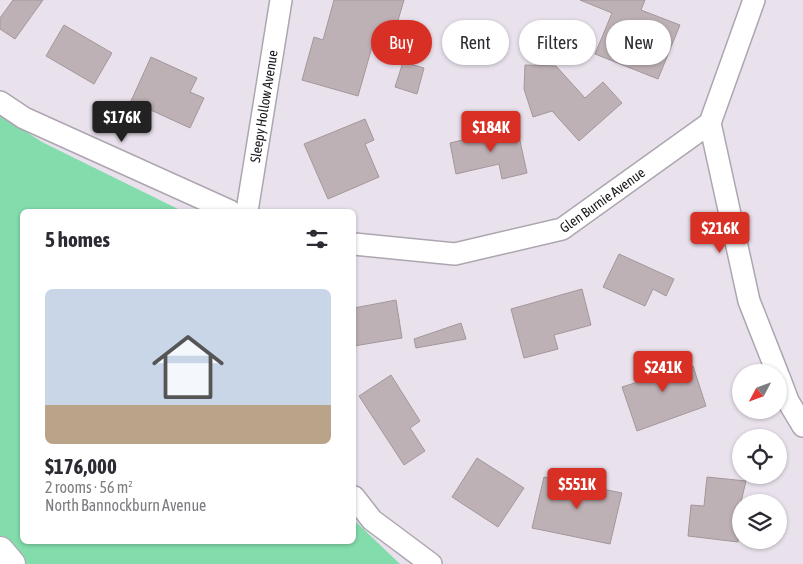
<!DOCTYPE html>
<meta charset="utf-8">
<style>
body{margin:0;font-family:"Asap Condensed",sans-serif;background:#f7f7f7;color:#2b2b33;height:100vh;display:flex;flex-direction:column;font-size:19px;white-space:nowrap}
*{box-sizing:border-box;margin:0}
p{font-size:16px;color:#7c7c81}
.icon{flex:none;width:28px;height:28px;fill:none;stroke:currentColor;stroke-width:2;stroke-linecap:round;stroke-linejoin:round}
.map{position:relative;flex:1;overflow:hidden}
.drawer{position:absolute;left:20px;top:209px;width:336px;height:335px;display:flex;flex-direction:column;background:#fff;border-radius:8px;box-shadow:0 1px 4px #0004}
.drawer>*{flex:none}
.guide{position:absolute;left:371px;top:20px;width:356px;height:45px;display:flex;gap:10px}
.needle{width:32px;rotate:229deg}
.fabs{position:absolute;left:732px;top:364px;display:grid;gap:10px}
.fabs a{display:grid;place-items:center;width:55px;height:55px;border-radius:50%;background:#fff;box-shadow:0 1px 4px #0004;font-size:25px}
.price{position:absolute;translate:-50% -42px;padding:0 11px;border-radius:5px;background:#d93025;color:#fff;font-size:16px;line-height:32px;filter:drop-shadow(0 1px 2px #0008)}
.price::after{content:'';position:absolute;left:50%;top:30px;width:15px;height:11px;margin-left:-8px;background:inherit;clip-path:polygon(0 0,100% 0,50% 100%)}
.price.active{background:#222;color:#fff}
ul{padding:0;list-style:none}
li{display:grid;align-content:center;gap:10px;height:265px;padding:0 25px}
li span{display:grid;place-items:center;height:155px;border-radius:8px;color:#555}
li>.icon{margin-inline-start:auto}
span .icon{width:90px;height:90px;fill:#fffc;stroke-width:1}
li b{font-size:21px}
h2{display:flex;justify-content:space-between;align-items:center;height:60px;padding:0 25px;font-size:21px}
.tag{padding:0 18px;border-radius:22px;background:#fff;box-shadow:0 1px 4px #0004;font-size:18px;line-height:45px}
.tag.active{background:#d93025;color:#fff}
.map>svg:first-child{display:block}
.grass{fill:#82dcac}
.building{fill:#beb1b5;stroke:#a4979b}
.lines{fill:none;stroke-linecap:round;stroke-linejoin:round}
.minor-casing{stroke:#ada6b0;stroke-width:24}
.tertiary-casing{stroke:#ada6b0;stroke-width:30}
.minor{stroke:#fff;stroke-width:21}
.tertiary{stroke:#fff;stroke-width:28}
.labels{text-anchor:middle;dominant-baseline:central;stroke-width:5;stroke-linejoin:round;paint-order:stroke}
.street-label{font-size:14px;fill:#19161a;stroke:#f7f0fb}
</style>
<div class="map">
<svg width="803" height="564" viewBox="0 0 803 564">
<rect width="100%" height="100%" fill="#e9e2ed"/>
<polygon class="grass" points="0,115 42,142 182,211 22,211 22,541 354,541 354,520 400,564 21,564 0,540"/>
<g class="building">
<polygon points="13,0 43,0 15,39 0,29 0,18"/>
<polygon points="334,0 404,0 391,44 374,40 358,96 302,80 314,37 323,40"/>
<polygon points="580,0 645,0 641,10 680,25 658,79 595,54 612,13"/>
<polygon points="64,25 112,53 94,84 46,56"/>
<polygon points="151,57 197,78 190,92 204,98 190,128 131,101"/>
<polygon points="403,62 424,68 417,94 395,87"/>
<polygon points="525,65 556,66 585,98 603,82 622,103 579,141 552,111 533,117 524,89"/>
<polygon points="365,119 374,140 365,144 379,177 328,199 304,144"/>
<polygon points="517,127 527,173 502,179 499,164 456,174 450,143"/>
<polygon points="619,254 674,279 666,296 653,289 645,306 603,287"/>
<polygon points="582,289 591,325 554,335 558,349 524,358 511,309"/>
<polygon points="396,300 402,338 354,346 354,308"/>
<polygon points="461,323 466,339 416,348 414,339"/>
<polygon points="666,353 673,373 693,366 706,406 637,431 622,387 647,379 641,362"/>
<polygon points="391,375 420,421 410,428 425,451 404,465 359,396"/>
<polygon points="477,458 524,488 498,527 452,497"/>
<polygon points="544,477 622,493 610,544 532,528"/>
<polygon points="707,477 746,481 741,502 738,542 688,536 691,505 704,506"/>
</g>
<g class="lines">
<defs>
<g id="minor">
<polyline points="0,102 24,118 230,211"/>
<polyline points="710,123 749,301 777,372"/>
<path id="s1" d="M 247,211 L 281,0"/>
<path id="s2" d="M 354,244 L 455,254 L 562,229 L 710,123 L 754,0"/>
<polyline points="779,377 788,401 803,426"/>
<polyline points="354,497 372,520 431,564"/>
</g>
<polyline id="tertiary" points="0,551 11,564"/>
</defs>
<use href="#minor" class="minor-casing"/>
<use href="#tertiary" class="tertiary-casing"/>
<use href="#minor" class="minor"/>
<use href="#tertiary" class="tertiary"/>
</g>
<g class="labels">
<g class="street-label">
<text stroke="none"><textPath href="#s1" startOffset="106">Sleepy Hollow Avenue</textPath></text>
<text stroke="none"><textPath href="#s2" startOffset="261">Glen Burnie Avenue</textPath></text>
</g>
</g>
</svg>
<div class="fabs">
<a><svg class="needle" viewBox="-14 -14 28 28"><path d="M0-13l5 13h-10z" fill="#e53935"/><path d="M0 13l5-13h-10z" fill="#7c7c81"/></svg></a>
<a><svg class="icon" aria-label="locate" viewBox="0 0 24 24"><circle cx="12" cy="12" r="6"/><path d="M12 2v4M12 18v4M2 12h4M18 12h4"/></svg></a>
<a><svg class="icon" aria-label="layers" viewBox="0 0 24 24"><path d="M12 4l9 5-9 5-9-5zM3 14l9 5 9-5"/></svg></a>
</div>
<b class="price active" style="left:122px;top:143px">$176K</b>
<b class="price" style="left:491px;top:153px">$184K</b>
<b class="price" style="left:720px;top:254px">$216K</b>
<b class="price" style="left:663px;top:393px">$241K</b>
<b class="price" style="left:577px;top:510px">$551K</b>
<div class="guide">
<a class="tag active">Buy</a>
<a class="tag">Rent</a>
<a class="tag">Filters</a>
<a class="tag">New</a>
</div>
<section class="drawer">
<h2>5 homes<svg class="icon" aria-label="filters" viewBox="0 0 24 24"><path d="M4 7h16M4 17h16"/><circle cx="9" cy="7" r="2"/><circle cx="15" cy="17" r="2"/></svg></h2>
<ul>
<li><span style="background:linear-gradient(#c9d6e8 75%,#b9a48a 0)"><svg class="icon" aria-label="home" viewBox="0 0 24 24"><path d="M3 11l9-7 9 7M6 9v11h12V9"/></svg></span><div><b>$176,000</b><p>2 rooms · 56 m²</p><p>North Bannockburn Avenue</p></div></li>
</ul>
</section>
</div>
